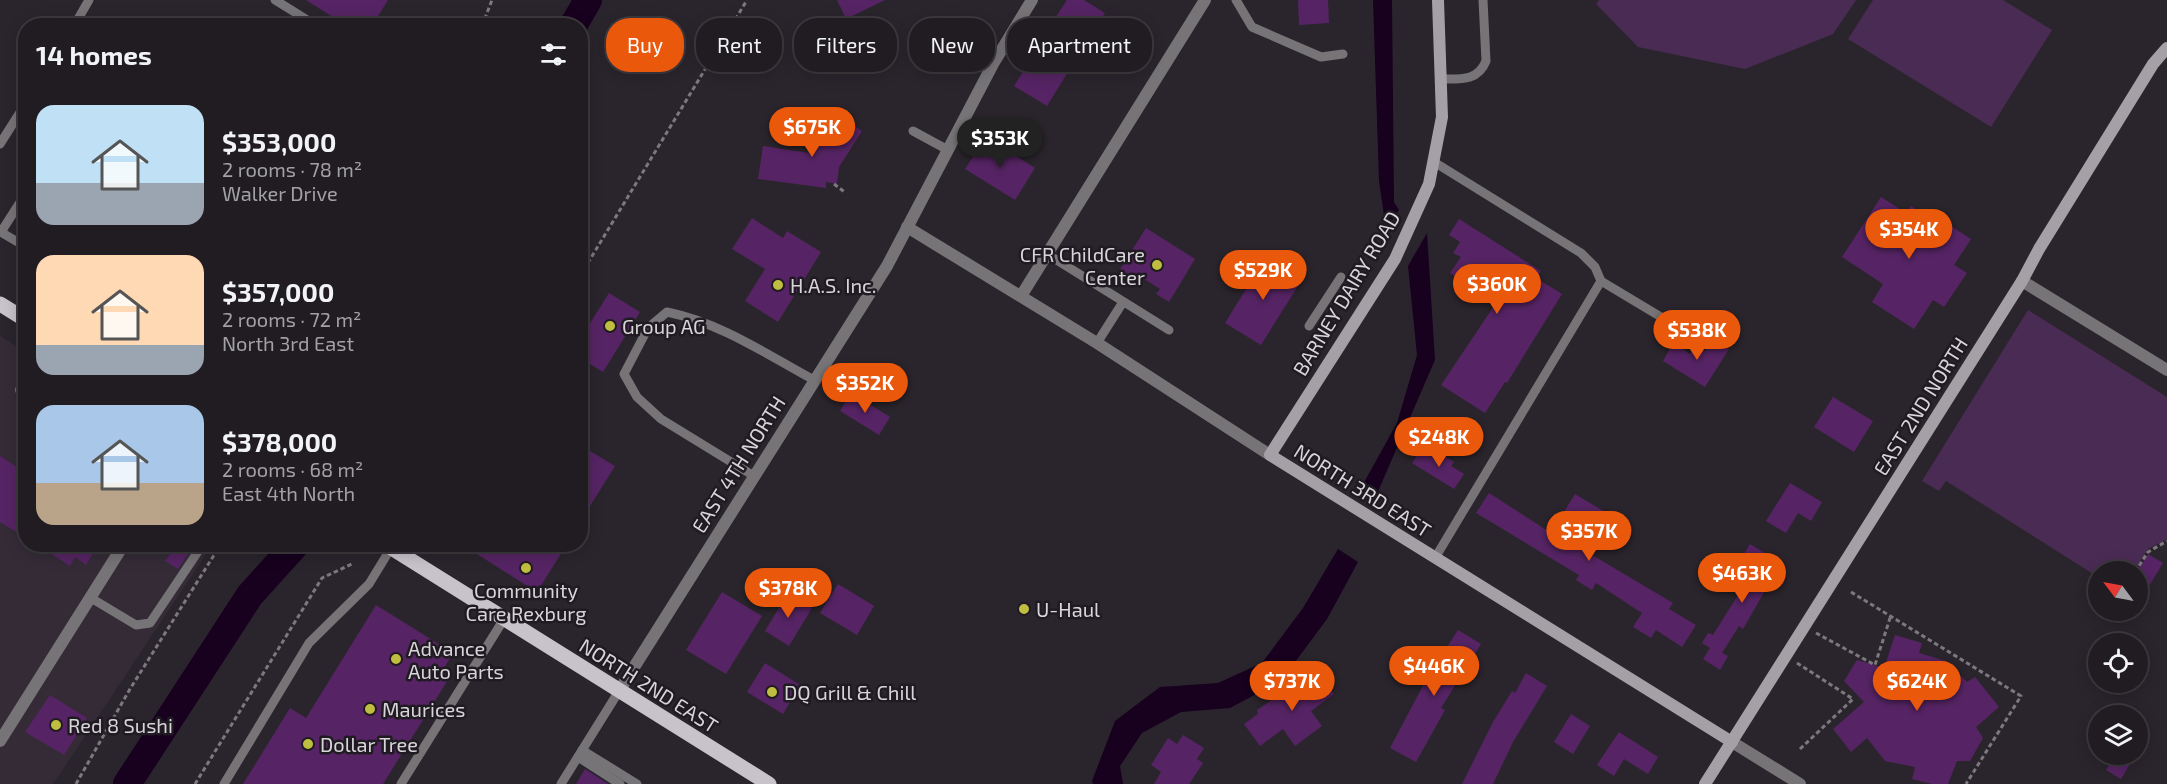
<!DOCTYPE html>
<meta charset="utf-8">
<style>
body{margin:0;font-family:"Exo 2",sans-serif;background:#2d292e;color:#f1f3f6;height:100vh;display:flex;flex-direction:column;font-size:22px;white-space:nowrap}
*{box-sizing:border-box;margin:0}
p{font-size:20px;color:#a2a1a5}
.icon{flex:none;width:33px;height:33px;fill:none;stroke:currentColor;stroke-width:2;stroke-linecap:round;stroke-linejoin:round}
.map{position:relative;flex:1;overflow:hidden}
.panel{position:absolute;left:18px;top:18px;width:570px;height:534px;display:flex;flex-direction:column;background:#201c21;border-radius:24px;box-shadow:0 3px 15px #0003,0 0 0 2px #3d3a3f}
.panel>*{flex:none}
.banner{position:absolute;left:606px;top:18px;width:570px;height:54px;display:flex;gap:12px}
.needle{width:39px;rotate:302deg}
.tools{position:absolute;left:2088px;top:561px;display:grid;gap:12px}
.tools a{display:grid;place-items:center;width:60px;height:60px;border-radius:50%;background:#201c21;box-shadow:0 3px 15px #0003,0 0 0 2px #3d3a3f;font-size:30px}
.price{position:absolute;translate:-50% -51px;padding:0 14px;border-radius:21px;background:#ea580c;color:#fff;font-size:20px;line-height:39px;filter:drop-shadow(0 2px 3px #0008)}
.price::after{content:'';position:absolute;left:50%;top:36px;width:18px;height:14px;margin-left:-9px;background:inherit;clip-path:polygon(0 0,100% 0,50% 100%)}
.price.current{background:#222;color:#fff}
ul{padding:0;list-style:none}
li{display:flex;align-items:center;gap:18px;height:150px;padding:0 18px}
li span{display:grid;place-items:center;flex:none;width:168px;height:120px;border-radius:18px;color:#555}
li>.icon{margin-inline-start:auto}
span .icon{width:72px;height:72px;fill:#fffc;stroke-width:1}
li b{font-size:26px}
h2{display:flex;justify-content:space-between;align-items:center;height:72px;padding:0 18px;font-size:26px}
.tag{padding:0 21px;border-radius:24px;background:#201c21;box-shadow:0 3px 15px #0003,0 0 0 2px #3d3a3f;font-size:21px;line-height:54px}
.tag.current{background:#ea580c;color:#fff}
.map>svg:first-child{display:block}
.built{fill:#342b37}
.green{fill:#4a2b54}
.water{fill:#17011e}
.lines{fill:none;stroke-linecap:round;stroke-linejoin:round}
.river{stroke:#17011e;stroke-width:28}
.building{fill:#562464}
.path{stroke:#7c787d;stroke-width:3;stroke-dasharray:4.5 3;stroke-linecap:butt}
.lane{stroke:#777478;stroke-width:9}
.street{stroke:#777478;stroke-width:12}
.secondary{stroke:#a5a0a6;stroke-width:12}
.primary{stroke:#c8c2ca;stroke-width:15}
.poi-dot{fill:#c0be40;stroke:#201b22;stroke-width:2}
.labels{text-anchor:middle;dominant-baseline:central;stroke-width:5;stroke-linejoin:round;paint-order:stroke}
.poi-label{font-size:20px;fill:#d8d5d9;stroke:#201b22;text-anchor:start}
.street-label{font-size:20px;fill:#d8d5d9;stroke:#201b22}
</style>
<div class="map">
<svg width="2167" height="784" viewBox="0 0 2167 784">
<rect width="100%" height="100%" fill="#2a252c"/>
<polygon class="built" points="0,336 25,352 26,544 212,545 53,784 0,784"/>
<g class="green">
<polygon points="1599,0 1856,0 1833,34 1745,69 1638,47 1596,4"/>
<polygon points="1873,0 2003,0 2052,30 1991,127 1848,39"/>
<polygon points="2028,310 2167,397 2167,539 2148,549 2134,571 2098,572 2098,577 1946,481 1939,491 1922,481"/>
</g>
<g class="water">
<polygon points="1373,0 1392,0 1394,202 1399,210 1386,229 1379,181"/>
<polygon points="1427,233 1435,360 1376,496 1362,486 1397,423 1417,355 1408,266"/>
<polygon points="1338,549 1358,562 1327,619 1281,681 1230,708 1181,712 1142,733 1120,766 1123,784 1093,784 1092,781 1115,721 1160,687 1218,683 1262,663 1303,608"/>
</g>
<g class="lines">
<g class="river">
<polyline points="573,26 588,0"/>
<polyline points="127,784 250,595 296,544"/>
</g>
</g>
<g class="building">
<polygon points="306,0 388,0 372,26 347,26"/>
<polygon points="837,0 885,0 846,19"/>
<polygon points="1067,0 1084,0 1105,13 1080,54 1087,58 1078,72 1071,67 1047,106 1014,86 1038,48 1036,47"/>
<polygon points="1298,0 1328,0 1329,23 1299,25"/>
<polygon points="835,113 862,131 839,167 837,184 826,182 826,188 758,179 763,146 809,153"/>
<polygon points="986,137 1035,168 1015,200 965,169"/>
<polygon points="1881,197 1906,213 1911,206 1926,216 1929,212 1971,239 1954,265 1967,273 1944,307 1933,300 1914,329 1872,302 1883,284 1842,257"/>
<polygon points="752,218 783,238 787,231 821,252 778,322 745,301 765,269 732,249"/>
<polygon points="1459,219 1541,271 1536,278 1562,294 1507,383 1505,382 1485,413 1441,385 1496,303 1450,273 1461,257 1453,253 1460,242 1449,235"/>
<polygon points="1146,228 1195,259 1169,302 1156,294 1160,289 1138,275 1135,280 1119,271"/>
<polygon points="1266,257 1301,281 1261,345 1225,323"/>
<polygon points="609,293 640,312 603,372 580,358 580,339"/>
<polygon points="1713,339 1729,349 1705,387 1663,361 1673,343 1690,354 1695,346 1705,351"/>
<polygon points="851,393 890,417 879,435 840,411"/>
<polygon points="1833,397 1873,421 1854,452 1814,427"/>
<polygon points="580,445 615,466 580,522"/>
<polygon points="1422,448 1434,456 1437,451 1454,462 1451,466 1464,474 1454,489 1412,463"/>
<polygon points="26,454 26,538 0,522 0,456 17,467"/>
<polygon points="1790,483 1822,502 1811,521 1798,513 1786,533 1766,521"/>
<polygon points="1489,493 1551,533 1575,494 1605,512 1582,549 1673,603 1669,609 1696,625 1682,647 1656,630 1651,638 1633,627 1642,613 1596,583 1592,590 1576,580 1579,575 1476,513"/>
<polygon points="36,544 99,544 86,565 75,557 70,566"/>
<polygon points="155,544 195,544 178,569 165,561 170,554"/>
<polygon points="461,544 567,544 537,592"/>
<polygon points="1750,544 1781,563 1743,629 1739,626 1722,653 1728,656 1720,670 1703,659 1710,648 1702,643 1708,633 1713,635 1753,571 1739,562"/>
<polygon points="2148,554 2163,563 2138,604 2138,570"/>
<polygon points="838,584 874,606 857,635 820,613"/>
<polygon points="722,592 762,616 726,674 686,650"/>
<polygon points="788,593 812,608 789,646 765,631"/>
<polygon points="376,605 453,653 443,670 451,675 383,784 243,784 290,708 306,718"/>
<polygon points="1458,630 1481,644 1441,708 1445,710 1416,762 1390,748 1426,680"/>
<polygon points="1895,635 1922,643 1919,653 1946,661 1967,682 1975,677 1999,707 1976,727 1983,738 1970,761 1957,761 1948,784 1932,784 1912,779 1915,767 1885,761 1867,738 1851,752 1833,729 1864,702 1844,681 1857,660 1884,668"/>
<polygon points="765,663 800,685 783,714 747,692"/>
<polygon points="1317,670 1334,694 1311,711 1322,726 1295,746 1283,729 1260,746 1244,724 1258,714 1257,710"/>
<polygon points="1526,673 1547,686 1513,742 1493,784 1462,784 1493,722 1512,691 1515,693"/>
<polygon points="50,695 87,718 64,755 25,732"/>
<polygon points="1571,714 1590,726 1573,754 1554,742"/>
<polygon points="1619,732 1658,757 1648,774 1624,759 1614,776 1597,765"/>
<polygon points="1183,735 1204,748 1197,759 1203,763 1189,784 1154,784 1161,772 1151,765 1168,738 1177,744"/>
<polygon points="2116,754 2130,764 2121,779 2106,770"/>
<polygon points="585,769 608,784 576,784"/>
</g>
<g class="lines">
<g class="path">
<polyline points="482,26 492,0"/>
<polyline points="834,184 846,193"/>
<polyline points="580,276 747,0"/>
<polyline points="2135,572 2148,552 2167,541"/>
<polyline points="1851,592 2021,696 1966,784"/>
<polyline points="1816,633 1875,665 1891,615"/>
<polyline points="1797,663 1853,699 1800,749"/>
<polyline points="76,784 130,689 221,544"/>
<polyline points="195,784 322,578 354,563"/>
</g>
<g class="lane">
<polyline points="275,0 317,26"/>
<polyline points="1236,0 1252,27 1321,57 1343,54"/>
<polyline points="74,26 89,0"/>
<path d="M 1442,79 C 1461,79 1478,81 1486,61 L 1483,0"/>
<polyline points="913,131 948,150"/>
<polyline points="0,144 26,103"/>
<polyline points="1434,162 1581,253 1595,267 1601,281 1435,558"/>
<polyline points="26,193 1,232 26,247"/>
<polyline points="1047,254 1169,330"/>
<polyline points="1601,281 1676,326"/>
<polyline points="1309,326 1341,277"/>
<polyline points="1097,343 1123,302"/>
<path d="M 754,476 L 661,419 L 637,397 L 624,374 L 648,328 L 667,312 C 721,323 766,354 814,380"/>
<polyline points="91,598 136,625 150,623 203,544"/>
<polyline points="582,750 637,784"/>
<polyline points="578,757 620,784"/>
<polyline points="224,784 309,643 369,584 391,548"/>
<polyline points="401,784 504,619"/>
<polyline points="561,784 619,691"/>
</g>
<g class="street">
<polyline points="907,227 1097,343 1270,455"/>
<polyline points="2022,281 2167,370"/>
<polyline points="1021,296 1205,0"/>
<polyline points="21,390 26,382"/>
<polyline points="619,691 887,266 993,64 1032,0"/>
<polyline points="0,741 124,544"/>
<polyline points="1732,742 1800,784"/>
</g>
<g class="secondary">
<polyline points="1438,0 1442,117 1429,184 1395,259 1270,455 1732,742"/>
<polyline points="1705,784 2022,281 2039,249 2153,64 2167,48"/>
</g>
<g class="primary">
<polyline points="0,304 26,320"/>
<polyline points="385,544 769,784"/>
</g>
</g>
<g class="poi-dot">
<circle cx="1157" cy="265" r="6"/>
<circle cx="778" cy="285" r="6"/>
<circle cx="610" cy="326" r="6"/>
<circle cx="526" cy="568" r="6"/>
<circle cx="1024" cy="609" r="6"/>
<circle cx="396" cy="659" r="6"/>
<circle cx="772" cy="692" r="6"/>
<circle cx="370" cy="709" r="6"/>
<circle cx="56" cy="725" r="6"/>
<circle cx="308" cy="744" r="6"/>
</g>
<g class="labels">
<g class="poi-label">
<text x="1145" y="254" text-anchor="end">CFR ChildCare<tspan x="1145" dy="23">Center</tspan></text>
<text x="790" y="285">H.A.S. Inc.</text>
<text x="622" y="326">Group AG</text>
<text x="526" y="590" text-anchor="middle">Community<tspan x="526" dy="23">Care Rexburg</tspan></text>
<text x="1036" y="609">U-Haul</text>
<text x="408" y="648">Advance<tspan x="408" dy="23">Auto Parts</tspan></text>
<text x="784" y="692">DQ Grill &amp; Chill</text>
<text x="382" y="709">Maurices</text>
<text x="68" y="725">Red 8 Sushi</text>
<text x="320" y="744">Dollar Tree</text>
</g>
<g class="street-label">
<text transform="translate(1346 293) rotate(-59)">BARNEY DAIRY ROAD</text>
<text transform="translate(1920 406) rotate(-58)">EAST 2ND NORTH</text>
<text transform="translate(738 464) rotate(-58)">EAST 4TH NORTH</text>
<text transform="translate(1363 490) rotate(32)">NORTH 3RD EAST</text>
<text transform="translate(649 685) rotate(32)">NORTH 2ND EAST</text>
</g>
</g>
</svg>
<div class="tools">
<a><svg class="needle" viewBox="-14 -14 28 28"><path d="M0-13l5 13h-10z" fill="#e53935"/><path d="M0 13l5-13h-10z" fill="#a2a1a5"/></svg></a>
<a><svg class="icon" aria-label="locate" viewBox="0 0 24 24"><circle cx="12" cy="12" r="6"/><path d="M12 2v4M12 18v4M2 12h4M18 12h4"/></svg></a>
<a><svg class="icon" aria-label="layers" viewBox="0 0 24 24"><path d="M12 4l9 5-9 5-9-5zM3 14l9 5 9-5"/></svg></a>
</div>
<b class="price" style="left:812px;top:158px">$675K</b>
<b class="price current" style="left:1000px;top:169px">$353K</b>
<b class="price" style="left:1909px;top:260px">$354K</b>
<b class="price" style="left:1263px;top:301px">$529K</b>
<b class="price" style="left:1497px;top:315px">$360K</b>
<b class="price" style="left:1697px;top:361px">$538K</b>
<b class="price" style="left:865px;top:414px">$352K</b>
<b class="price" style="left:1439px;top:468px">$248K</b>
<b class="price" style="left:1589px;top:562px">$357K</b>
<b class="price" style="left:1742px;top:604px">$463K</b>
<b class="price" style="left:788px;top:619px">$378K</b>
<b class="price" style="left:1434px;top:697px">$446K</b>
<b class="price" style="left:1292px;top:712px">$737K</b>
<b class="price" style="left:1917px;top:712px">$624K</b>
<div class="banner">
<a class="tag current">Buy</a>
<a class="tag">Rent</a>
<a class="tag">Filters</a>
<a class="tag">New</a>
<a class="tag">Apartment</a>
</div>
<section class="panel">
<h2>14 homes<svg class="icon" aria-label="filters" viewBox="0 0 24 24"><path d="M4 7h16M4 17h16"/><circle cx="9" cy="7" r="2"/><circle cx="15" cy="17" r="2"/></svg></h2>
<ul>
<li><span style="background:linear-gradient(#bfe0f5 65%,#9aa5b1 0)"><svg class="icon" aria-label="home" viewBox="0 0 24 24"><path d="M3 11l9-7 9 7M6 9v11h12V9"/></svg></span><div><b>$353,000</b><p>2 rooms · 78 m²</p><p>Walker Drive</p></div></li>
<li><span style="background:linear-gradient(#ffd9b3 75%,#9aa5b1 0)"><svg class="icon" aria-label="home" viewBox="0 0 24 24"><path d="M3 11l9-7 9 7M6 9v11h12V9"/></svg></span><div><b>$357,000</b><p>2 rooms · 72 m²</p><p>North 3rd East</p></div></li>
<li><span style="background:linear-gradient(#a9c7e8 65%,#b9a48a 0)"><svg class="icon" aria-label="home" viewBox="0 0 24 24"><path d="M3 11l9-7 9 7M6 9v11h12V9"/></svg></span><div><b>$378,000</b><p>2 rooms · 68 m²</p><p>East 4th North</p></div></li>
</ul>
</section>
</div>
